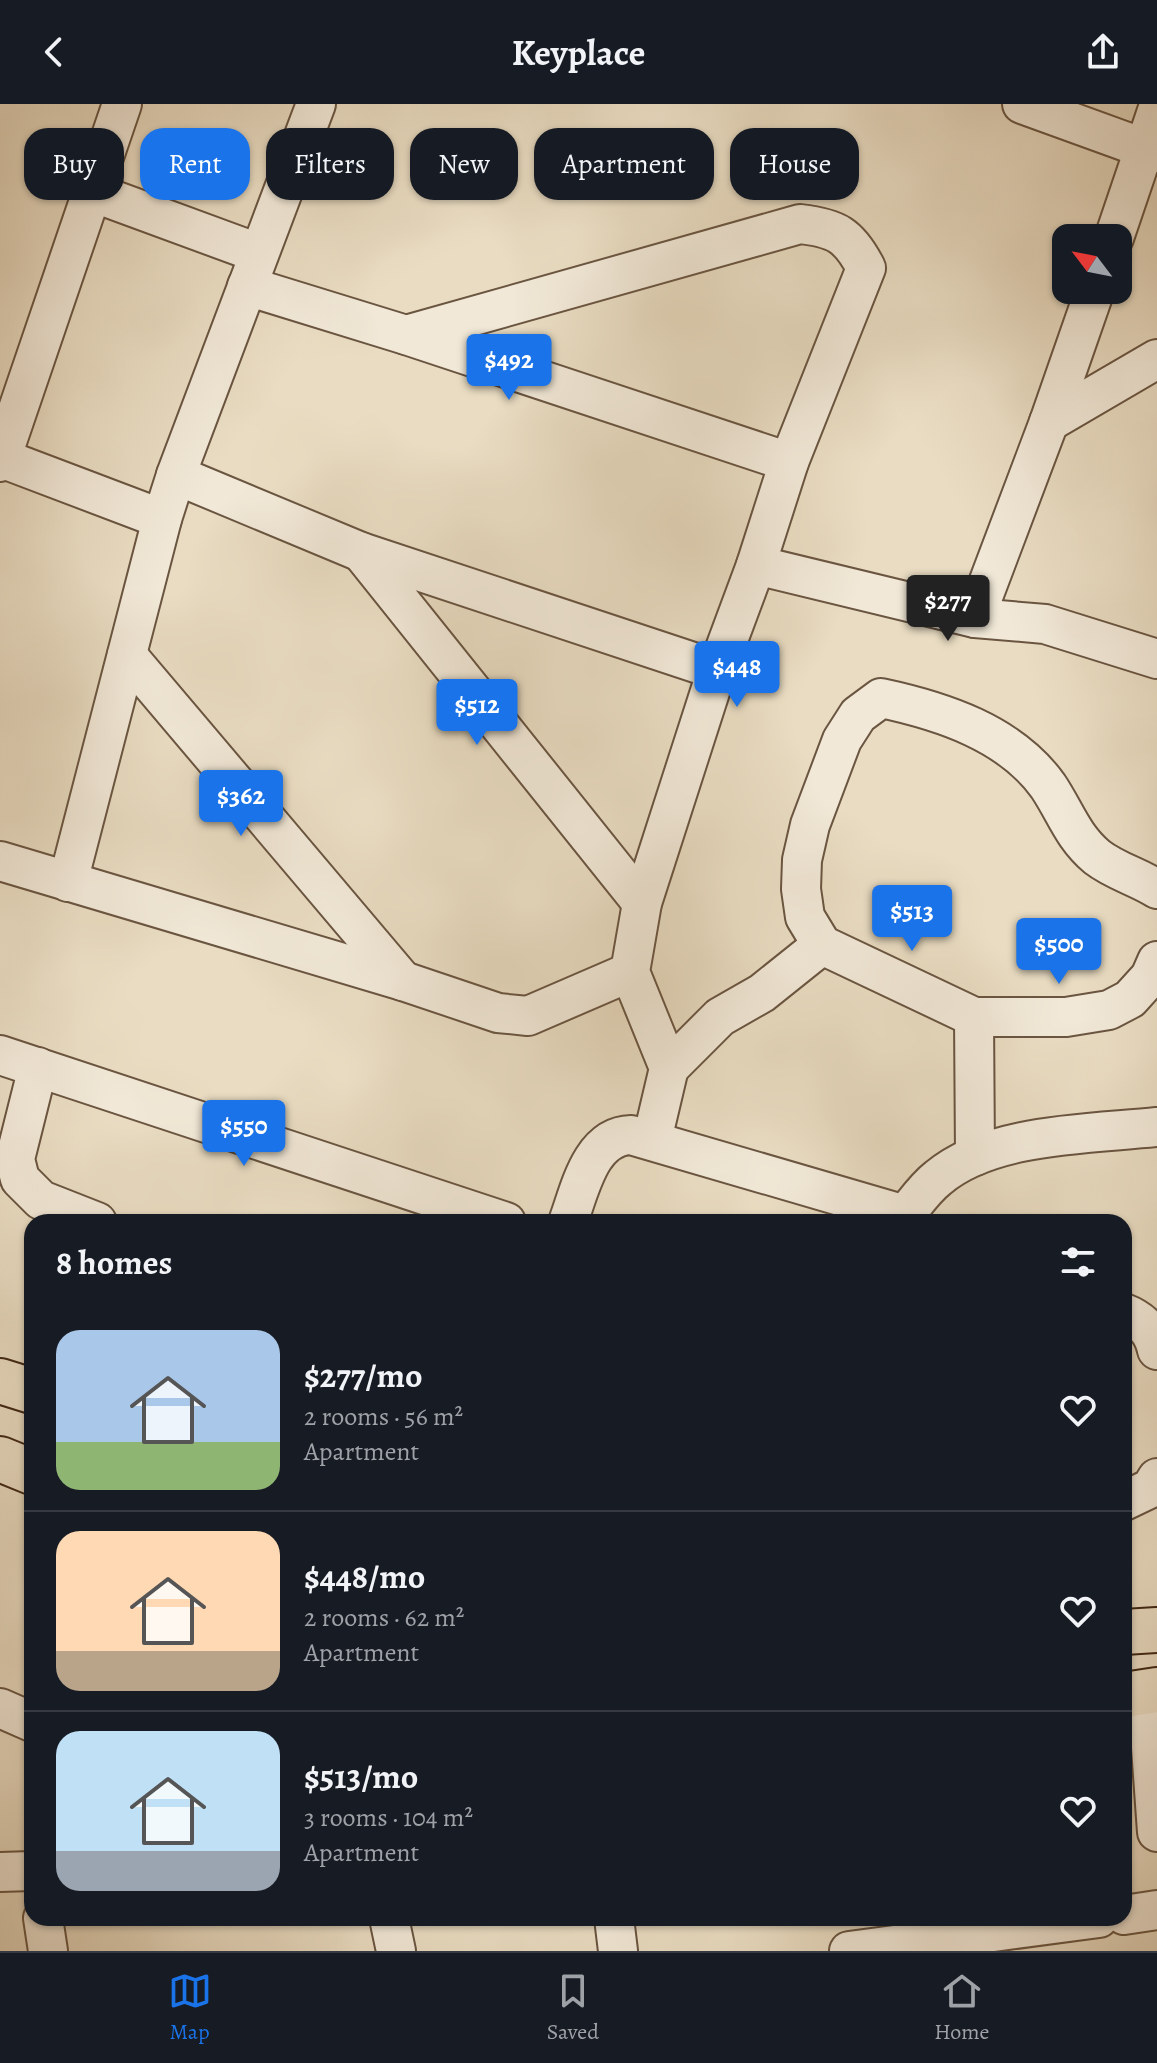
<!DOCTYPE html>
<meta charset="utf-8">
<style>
body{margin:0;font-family:Alegreya,serif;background:#20242c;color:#f1f3f6;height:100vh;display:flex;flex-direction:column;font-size:30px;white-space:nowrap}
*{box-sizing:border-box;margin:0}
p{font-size:26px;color:#9ea1a6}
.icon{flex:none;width:44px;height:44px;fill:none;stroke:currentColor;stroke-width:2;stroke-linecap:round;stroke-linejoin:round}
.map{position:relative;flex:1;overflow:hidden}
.drawer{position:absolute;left:24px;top:1110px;width:1108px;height:712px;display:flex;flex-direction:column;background:#171b24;border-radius:24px;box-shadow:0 2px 6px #0004}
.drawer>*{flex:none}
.top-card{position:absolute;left:24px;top:24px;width:1110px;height:72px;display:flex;gap:16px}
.needle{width:52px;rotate:302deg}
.fabs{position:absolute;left:1052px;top:120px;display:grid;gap:16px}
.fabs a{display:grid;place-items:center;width:80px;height:80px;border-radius:16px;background:#171b24;box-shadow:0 2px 6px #0004;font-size:40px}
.price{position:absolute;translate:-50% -68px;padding:0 18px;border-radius:8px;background:#1a73e8;color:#fff;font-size:26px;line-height:52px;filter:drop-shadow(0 2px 4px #0008)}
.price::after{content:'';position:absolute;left:50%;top:48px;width:24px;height:18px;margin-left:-12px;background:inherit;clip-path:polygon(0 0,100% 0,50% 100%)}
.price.selected{background:#222;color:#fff}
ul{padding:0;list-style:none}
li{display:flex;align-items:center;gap:24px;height:200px;padding:0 32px}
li+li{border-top:2px solid #363941}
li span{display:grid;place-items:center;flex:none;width:224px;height:160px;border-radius:24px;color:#555}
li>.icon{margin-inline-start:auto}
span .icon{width:96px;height:96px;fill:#fffc;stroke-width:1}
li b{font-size:34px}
h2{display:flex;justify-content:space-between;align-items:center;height:96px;padding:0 32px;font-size:34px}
.tag{padding:0 28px;border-radius:24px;background:#171b24;box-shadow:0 2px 6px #0004;font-size:28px;line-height:72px}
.tag.selected{background:#1a73e8;color:#fff}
header{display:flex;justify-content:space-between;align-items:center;height:104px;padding:0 32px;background:#171b24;font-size:36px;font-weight:600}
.dock{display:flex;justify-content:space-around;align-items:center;height:112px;border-top:2px solid #363941;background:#171b24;font-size:22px;color:#9ea1a6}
.dock a{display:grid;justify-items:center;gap:4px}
.dock .selected{color:#1a73e8}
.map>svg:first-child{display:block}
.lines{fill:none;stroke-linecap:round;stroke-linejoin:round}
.minor-casing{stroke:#6a5541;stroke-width:42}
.major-casing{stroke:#402816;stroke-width:48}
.minor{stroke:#f1e8d7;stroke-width:38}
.major{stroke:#e9dcc2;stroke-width:44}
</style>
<header><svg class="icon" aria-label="back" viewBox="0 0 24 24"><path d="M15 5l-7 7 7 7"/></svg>Keyplace<svg class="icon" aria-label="share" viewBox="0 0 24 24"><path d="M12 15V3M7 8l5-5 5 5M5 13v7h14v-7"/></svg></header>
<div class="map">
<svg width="1157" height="1847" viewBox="0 0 1157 1847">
<rect width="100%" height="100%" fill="#e9dcc2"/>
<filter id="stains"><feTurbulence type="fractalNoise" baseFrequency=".0025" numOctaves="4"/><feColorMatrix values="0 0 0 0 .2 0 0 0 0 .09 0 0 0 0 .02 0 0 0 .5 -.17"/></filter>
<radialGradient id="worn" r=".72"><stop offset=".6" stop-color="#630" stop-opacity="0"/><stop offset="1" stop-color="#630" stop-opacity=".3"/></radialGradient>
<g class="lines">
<defs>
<g id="minor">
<polyline points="1022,0 1157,49"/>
<polyline points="92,88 258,149"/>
<polyline points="1114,134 1157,7"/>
<polyline points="247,182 406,231 789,358"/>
<path d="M 406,231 L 800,120 C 836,124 849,131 866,164 L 789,358 L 756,461 L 717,566 L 642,799 L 630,868 L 669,964 L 652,1036"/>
<polyline points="1049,318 1157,255"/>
<polyline points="1,354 162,415"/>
<polyline points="0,358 122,0"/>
<polyline points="176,371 361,448 717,566"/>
<polyline points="361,448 642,799"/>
<polyline points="756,461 975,514 1045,520 1157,555"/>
<polyline points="975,514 1049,318 1095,186"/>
<polyline points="127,551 403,877"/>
<polyline points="0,757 403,877 498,909 528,912 630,868"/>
<polyline points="68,778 162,415 176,371 316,0"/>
<path d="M 1157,785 C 1138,773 1115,767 1097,753 C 1072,732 1065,707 1048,682 C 1010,629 942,607 881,594 L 858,611 L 842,636 L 810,721 L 802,756 L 801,785 L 805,813 L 822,841 L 974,913 L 1066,913 L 1109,906 L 1130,895 L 1150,873 L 1157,857"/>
<polyline points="974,913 975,1052"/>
<polyline points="0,951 506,1118"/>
<polyline points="38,963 15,1055 20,1075 41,1096 97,1118"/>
<polyline points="669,964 720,913 762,889 822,841"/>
<path d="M 568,1118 C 580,1086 590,1032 631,1031 L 905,1111"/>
<path d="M 903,1118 L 905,1111 C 915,1099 925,1084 938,1074 C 991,1029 1090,1030 1157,1023"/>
<path d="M 1124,1209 C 1142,1216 1153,1227 1157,1246"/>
<polyline points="1124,1397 1151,1384 1157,1374"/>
<polyline points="1147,1587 1157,1728"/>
<polyline points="0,1604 32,1618"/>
<polyline points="0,1768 32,1767"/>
<polyline points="1124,1811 1157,1806"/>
<polyline points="43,1814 48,1847"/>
<polyline points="389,1814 396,1847"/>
<polyline points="614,1814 618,1847"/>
<polyline points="849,1847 1099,1814"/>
</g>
<g id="major">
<polyline points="0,1277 32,1287"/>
<polyline points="0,1355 32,1368"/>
<polyline points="1124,1528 1157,1526"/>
<polyline points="1124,1591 1157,1586"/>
</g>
</defs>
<use href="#minor" class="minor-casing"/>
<use href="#major" class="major-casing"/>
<use href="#minor" class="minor"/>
<use href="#major" class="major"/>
</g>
<rect width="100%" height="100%" filter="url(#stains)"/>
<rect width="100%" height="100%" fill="url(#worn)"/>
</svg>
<div class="fabs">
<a><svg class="needle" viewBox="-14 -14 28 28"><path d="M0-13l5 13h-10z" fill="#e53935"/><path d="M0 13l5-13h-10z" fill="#9ea1a6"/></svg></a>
</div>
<b class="price" style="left:509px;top:298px">$492</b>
<b class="price selected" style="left:948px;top:539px">$277</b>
<b class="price" style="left:737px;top:605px">$448</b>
<b class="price" style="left:477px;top:643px">$512</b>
<b class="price" style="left:241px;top:734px">$362</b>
<b class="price" style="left:912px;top:849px">$513</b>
<b class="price" style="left:1059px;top:882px">$500</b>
<b class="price" style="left:244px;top:1064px">$550</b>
<div class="top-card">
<a class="tag">Buy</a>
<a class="tag selected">Rent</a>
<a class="tag">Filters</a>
<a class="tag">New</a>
<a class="tag">Apartment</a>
<a class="tag">House</a>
</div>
<section class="drawer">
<h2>8 homes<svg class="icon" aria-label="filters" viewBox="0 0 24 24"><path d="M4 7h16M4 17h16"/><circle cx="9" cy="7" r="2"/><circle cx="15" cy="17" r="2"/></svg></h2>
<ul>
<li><span style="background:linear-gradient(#a9c7e8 70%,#8fb573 0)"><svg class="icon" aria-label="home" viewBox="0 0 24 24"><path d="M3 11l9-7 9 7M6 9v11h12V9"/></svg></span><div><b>$277/mo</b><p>2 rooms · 56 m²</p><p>Apartment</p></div><svg class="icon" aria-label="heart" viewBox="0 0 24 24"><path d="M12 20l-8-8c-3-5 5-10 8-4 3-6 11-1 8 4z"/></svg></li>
<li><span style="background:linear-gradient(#ffd9b3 75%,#b9a48a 0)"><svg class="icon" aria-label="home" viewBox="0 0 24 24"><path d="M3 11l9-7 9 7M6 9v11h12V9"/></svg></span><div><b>$448/mo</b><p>2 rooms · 62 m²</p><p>Apartment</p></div><svg class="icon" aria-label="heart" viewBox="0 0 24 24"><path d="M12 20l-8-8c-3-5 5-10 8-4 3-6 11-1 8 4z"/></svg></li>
<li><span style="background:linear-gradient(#bfe0f5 75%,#9aa5b1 0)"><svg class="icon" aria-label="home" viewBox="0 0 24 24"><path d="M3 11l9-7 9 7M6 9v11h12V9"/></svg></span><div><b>$513/mo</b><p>3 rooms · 104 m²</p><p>Apartment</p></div><svg class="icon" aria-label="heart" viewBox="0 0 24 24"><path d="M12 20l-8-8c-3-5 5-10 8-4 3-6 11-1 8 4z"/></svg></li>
</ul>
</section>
</div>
<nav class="dock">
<a class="selected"><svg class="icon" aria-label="map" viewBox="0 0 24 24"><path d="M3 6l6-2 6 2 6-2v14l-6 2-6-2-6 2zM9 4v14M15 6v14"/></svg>Map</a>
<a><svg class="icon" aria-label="saved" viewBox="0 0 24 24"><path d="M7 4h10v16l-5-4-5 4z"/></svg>Saved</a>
<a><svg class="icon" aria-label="home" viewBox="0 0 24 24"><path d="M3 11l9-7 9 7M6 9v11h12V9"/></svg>Home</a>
</nav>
